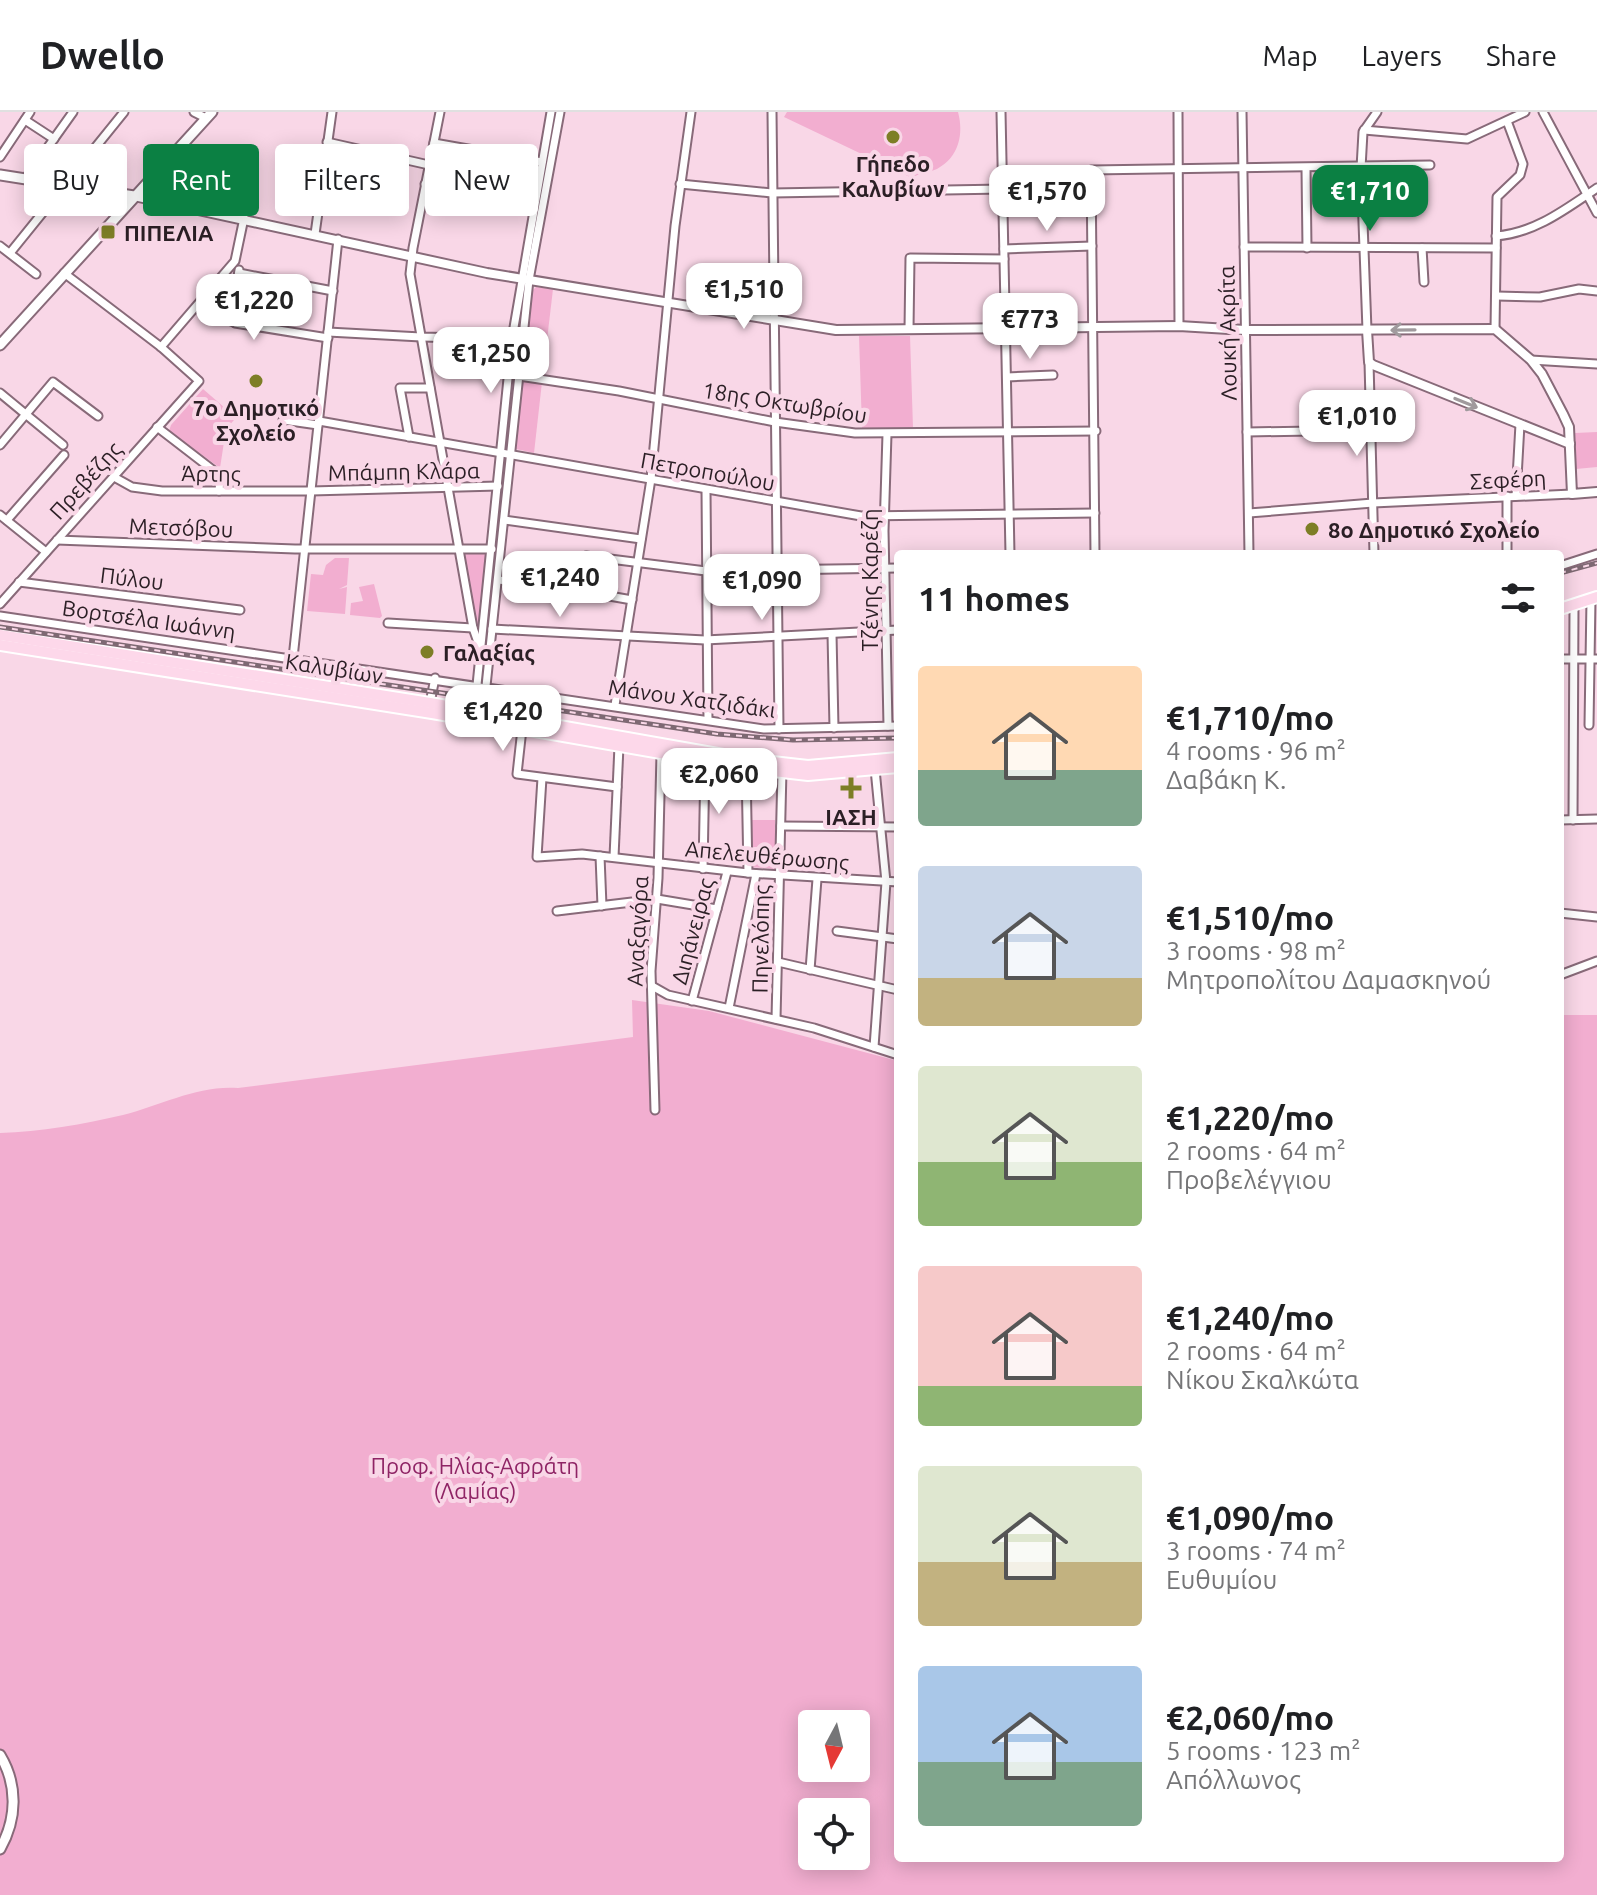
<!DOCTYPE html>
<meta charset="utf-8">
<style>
body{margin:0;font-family:Ubuntu,sans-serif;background:#f6f6f6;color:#202124;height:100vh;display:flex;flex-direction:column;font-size:30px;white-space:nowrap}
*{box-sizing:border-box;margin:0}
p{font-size:26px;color:#757577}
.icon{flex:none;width:44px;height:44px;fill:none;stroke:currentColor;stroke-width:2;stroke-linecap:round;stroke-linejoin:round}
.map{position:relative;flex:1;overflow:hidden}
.details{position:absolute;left:894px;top:438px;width:670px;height:1312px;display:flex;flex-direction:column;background:#fff;border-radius:8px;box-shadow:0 4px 20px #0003}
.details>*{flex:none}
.hud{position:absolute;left:24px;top:32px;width:750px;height:72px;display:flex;gap:16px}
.needle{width:52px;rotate:187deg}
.fabs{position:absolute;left:798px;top:1598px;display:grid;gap:16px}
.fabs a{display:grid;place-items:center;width:72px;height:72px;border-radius:8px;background:#fff;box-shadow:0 4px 20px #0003;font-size:40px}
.price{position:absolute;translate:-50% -68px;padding:0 18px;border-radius:16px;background:#fff;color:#222;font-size:26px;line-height:52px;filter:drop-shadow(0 2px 4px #0008)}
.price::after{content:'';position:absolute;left:50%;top:48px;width:24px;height:18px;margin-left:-12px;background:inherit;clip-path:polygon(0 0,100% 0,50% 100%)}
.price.current{background:#0b8043;color:#fff}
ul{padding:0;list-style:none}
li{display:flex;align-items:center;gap:24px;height:200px;padding:0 24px}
li span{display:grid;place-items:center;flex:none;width:224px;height:160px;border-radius:8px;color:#555}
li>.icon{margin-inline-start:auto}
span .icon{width:96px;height:96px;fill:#fffc;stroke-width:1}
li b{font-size:34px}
h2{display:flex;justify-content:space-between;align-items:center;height:96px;padding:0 24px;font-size:34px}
.pill{padding:0 28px;border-radius:8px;background:#fff;box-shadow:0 4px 20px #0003;font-size:28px;line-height:72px}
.pill.current{background:#0b8043;color:#fff}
header{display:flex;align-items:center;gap:48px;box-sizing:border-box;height:112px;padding:0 40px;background:#fff;border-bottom:2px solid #e0e0e0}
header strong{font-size:38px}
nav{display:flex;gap:44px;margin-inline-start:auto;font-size:28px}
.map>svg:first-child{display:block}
.green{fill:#f2aed0;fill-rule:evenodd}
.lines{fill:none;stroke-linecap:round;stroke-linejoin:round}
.minor-casing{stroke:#886a79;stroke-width:11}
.tertiary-casing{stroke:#886a79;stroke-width:12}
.secondary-casing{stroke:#886a79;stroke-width:13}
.primary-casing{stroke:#fff;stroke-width:14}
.minor{stroke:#fff;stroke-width:7}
.tertiary{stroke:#fff;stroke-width:8}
.secondary{stroke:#fff;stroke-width:9}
.primary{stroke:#fdd8ea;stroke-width:10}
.rail-casing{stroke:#7e6973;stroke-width:5}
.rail{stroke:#f9d7e7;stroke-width:2;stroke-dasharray:6;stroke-linecap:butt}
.oneway{stroke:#a09a9d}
.poi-dot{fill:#7d7e26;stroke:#f9d7e7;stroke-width:3}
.labels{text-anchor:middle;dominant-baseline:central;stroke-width:8;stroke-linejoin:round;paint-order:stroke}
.poi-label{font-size:22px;font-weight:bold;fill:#2b1f25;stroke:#f9d7e7}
.street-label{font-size:22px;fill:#2b1f25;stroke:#f9d7e7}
.park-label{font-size:22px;fill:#8f2465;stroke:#f9d7e7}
</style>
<header>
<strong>Dwello</strong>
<nav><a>Map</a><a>Layers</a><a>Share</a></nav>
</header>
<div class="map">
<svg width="1597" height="1783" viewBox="0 0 1597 1783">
<rect width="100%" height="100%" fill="#f9d7e7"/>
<g class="green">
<path d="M 787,0 L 958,0 C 964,22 959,45 937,57 C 928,61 919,61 912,66 L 784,5 Z"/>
<polygon points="536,175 553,177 543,262 524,260 532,179"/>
<polygon points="859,224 910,224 913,316 862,316"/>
<polygon points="522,268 542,270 534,341 516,337"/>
<polygon points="203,277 233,303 234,308 226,317 220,356 169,319 171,313"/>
<polygon points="1597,320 1597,355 1576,357 1575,321"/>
<polygon points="462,439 488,439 478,514 475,514"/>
<polygon points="335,446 349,446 347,473 339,477 347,475 345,502 307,499 311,462 323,463 326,453"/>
<polygon points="374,472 382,504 380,506 350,503 351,491 363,489 359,475"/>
<polygon points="749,708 775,708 775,757 750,755"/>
<path d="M 632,888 L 709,899 L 898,949 L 898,1746 L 1560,1746 L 1560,903 L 1597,903 L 1597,1783 L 0,1783 L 0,1021 C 40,1020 84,1012 123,1003 C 162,993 198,973 238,976 L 633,925 ZM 812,1612 L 856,1612 L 856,1656 L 812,1656 ZM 812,1700 L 856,1700 L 856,1744 L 812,1744 Z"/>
</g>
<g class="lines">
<defs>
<g id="minor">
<polyline points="194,0 206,6"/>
<polyline points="440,0 413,136 410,162 473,516 480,536"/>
<polyline points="772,0 779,617"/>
<polyline points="1001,0 1010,442"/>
<polyline points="1178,0 1179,214"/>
<polyline points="1242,0 1249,442"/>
<polyline points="1543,0 1597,101"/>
<polyline points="25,8 54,27"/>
<polyline points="1364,18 1467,27 1525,0"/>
<polyline points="327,30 429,53"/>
<polyline points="434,31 542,50"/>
<polyline points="0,45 30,0"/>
<polyline points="1306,57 1307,136"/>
<polyline points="26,66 73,0"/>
<polyline points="425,72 534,92"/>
<polyline points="680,72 772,81 1003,77"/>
<polyline points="315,122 332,0"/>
<path d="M 1496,124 C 1535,121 1566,97 1597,76"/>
<polyline points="0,134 36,162"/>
<polyline points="1244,135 1496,136"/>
<polyline points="1422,136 1424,170"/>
<polyline points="1004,137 1092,134"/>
<polyline points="10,141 124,0"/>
<polyline points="239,161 333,179"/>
<polyline points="206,184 235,211 328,226"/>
<polyline points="1497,184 1540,185 1579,177 1597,179"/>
<polyline points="231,209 239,158"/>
<polyline points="909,217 910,146 1004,147"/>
<polyline points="1495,217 1497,85 1520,63 1523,52 1507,9"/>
<polyline points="1367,218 1361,56 1363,20 1377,0"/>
<polyline points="328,220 421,225 512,227"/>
<polyline points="161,235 235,149 244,106"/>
<polyline points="1531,248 1597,252"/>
<polyline points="1369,250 1374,442"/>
<polyline points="519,264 619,279 775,310 855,321 1096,319"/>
<polyline points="1007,265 1053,263"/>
<polyline points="0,281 63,333"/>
<polyline points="283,308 318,313"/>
<polyline points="319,309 861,404 1095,401"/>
<polyline points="157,315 218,362 220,367 219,379"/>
<polyline points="1247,320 1371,318"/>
<polyline points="887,322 884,419 888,614"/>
<polyline points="409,325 400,276 430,276"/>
<polyline points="0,333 53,270 98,304"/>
<polyline points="114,365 132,375 162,379 311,379 498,374"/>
<polyline points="706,378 708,608"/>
<polyline points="1507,384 1507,442"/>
<polyline points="1516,384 1520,312"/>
<polyline points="1249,401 1373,391 1572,382"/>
<polyline points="0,403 46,440"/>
<polyline points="7,408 64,343"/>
<polyline points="504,408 641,427"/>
<polyline points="57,428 295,437 492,437"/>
<polyline points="1095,442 1091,58 1430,53"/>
<polyline points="1560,454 1597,442"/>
<polyline points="498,468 547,473 632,488"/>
<polyline points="19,470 240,498"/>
<polyline points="547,473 586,444 706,459 898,456"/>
<polyline points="0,492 199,269 161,235 64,161"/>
<polyline points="0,504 764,617 898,614"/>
<polyline points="388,511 473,516"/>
<polyline points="492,517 705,528 898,518"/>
<polyline points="832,522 834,616"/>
<polyline points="293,546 338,127"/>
<polyline points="1560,547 1597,547"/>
<polyline points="477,573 512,227 551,0"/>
<polyline points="486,574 529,168 560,0"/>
<polyline points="430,591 435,566"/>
<polyline points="615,593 651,367 675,114 691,0"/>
<polyline points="1589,613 1591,487"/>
<polyline points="522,617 517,662 617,675"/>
<polyline points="746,656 748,761"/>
<polyline points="542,666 537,745 582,742 748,761 898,770"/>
<polyline points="1560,708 1597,707"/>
<polyline points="1573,708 1574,493"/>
<polyline points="781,714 898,715"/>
<polyline points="600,744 602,794"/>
<polyline points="614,745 619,634"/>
<polyline points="703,757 705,650"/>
<polyline points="557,799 657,787 717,797"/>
<polyline points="1560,801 1597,805"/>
<polyline points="837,819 898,827"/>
<polyline points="778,850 898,878"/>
<polyline points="810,858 817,767"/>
<polyline points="1560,863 1597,849"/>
<polyline points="652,874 668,883 814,916 898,943"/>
<polyline points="692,889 727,760"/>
<polyline points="729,896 756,762"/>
<polyline points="776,907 782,658"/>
<polyline points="874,935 886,770 875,657"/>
<polyline points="655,998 651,859 658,766 661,642"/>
</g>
<g id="tertiary">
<polyline points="134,84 487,161 836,218 1179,214 1245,218 1495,217 1531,248 1542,262 1563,302 1569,315 1572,382 1597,380"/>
<polyline points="1367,218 1369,250 1373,253 1570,332"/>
</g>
<g id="secondary">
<polyline points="0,63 134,84"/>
<polyline points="0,233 212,0"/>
<path d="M 0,1643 C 18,1673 17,1707 0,1737"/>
</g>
<g id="primary">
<polyline points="1560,497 1597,485"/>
<polyline points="0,523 430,591 746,647 808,654 898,646"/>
<polyline points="0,533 432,601 746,656 808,663 898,655"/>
</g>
</defs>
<use href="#minor" class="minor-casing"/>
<use href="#tertiary" class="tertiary-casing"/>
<use href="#secondary" class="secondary-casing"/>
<use href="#primary" class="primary-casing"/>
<use href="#minor" class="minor"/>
<use href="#tertiary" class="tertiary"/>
<use href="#secondary" class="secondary"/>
<use href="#primary" class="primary"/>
<defs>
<g id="rail">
<polyline points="1560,461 1597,451"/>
<polyline points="0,515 717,622 793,628 898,626"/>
</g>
</defs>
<use href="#rail" class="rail-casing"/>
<use href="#rail" class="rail"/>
</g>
<defs><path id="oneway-shaft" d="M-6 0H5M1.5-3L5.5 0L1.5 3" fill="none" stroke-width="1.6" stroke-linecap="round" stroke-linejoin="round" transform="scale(2)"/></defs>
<g class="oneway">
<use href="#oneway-shaft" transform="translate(1403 218) rotate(179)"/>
<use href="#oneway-shaft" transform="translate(1466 291) rotate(22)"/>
</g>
<g class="poi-dot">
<circle cx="893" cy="25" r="8"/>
<rect x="100" y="112" width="16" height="16" rx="4"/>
<circle cx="256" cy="269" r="8"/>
<circle cx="1312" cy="417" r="8"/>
<circle cx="427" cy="540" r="8"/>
<path d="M847 664h8v8h8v8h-8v8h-8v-8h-8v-8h8z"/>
</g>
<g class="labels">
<g class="poi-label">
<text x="893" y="51">Γήπεδο<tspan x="893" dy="25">Καλυβίων</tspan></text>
<text x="124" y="120" text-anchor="start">ΠΙΠΕΛΙΑ</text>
<text x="256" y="295">7ο Δημοτικό<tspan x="256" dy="25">Σχολείο</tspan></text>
<text x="1328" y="417" text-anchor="start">8ο Δημοτικό Σχολείο</text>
<text x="443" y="540" text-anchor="start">Γαλαξίας</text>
<text x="851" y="704">ΙΑΣΗ</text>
</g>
<g class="street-label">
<text transform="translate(1227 221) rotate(-91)">Λουκή Ακρίτα</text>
<text transform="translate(785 290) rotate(9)">18ης Οκτωβρίου</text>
<text transform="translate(404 359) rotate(-1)">Μπάμπη Κλάρα</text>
<text transform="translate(708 359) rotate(10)">Πετροπούλου</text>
<text transform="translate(211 361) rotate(1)">Άρτης</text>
<text transform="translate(1508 367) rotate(-3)">Σεφέρη</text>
<text transform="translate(85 368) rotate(-48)">Πρεβέζης</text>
<text transform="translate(181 415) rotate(2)">Μετσόβου</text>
<text transform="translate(132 466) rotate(7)">Πύλου</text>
<text transform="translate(869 468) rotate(-90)">Τζένης Καρέζη</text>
<text transform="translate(149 507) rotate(8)">Βορτσέλα Ιωάννη</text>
<text transform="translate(334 556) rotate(9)">Καλυβίων</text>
<text transform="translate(692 586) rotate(8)">Μάνου Χατζιδάκι</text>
<text transform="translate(767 743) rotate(5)">Απελευθέρωσης</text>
<text transform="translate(637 819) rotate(-87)">Αναξαγόρα</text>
<text transform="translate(692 819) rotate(-75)">Διηάνειρας</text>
<text transform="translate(760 827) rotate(-89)">Πηνελόπης</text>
</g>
<g class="park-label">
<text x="475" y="1353">Προφ. Ηλίας-Αφράτη<tspan x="475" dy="25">(Λαμίας)</tspan></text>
</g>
</g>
</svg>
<div class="fabs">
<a><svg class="needle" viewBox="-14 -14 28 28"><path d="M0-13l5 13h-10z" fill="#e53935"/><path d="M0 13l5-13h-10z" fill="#757577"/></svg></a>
<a><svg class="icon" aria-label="locate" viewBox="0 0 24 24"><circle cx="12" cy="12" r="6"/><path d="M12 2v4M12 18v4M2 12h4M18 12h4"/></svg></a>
</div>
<b class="price" style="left:1047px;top:121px">€1,570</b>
<b class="price current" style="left:1370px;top:121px">€1,710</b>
<b class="price" style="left:744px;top:219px">€1,510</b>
<b class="price" style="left:254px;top:230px">€1,220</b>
<b class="price" style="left:1030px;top:249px">€773</b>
<b class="price" style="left:491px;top:283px">€1,250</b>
<b class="price" style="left:1357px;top:346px">€1,010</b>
<b class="price" style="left:560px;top:507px">€1,240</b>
<b class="price" style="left:762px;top:510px">€1,090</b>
<b class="price" style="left:503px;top:641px">€1,420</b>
<b class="price" style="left:719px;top:704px">€2,060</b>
<div class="hud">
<a class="pill">Buy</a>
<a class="pill current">Rent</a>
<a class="pill">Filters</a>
<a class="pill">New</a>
</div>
<section class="details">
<h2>11 homes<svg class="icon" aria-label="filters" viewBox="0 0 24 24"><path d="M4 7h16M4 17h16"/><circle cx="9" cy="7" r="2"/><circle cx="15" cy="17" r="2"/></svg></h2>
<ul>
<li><span style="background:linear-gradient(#ffd9b3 65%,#7fa58c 0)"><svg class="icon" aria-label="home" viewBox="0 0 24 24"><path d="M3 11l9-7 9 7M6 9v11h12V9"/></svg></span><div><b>€1,710/mo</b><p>4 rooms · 96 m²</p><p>Δαβάκη Κ.</p></div></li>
<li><span style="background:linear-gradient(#c9d6e8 70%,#c2b280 0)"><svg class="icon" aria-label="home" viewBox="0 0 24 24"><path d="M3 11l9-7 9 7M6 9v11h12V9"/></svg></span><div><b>€1,510/mo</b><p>3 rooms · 98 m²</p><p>Μητροπολίτου Δαμασκηνού</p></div></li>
<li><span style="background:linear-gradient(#dfe7d0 60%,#8fb573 0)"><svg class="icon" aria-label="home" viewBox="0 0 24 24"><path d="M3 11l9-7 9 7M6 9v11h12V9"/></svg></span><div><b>€1,220/mo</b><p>2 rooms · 64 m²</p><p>Προβελέγγιου</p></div></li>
<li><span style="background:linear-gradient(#f6c9c9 75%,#8fb573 0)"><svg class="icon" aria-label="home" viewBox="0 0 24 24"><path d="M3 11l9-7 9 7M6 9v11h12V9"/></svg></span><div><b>€1,240/mo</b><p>2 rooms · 64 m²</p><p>Νίκου Σκαλκώτα</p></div></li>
<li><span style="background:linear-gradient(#dfe7d0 60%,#c2b280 0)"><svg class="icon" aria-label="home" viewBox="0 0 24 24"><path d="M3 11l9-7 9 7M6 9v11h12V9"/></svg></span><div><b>€1,090/mo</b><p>3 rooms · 74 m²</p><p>Ευθυμίου</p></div></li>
<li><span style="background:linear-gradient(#a9c7e8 60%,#7fa58c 0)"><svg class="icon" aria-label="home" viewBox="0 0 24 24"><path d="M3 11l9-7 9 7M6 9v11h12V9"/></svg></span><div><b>€2,060/mo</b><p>5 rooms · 123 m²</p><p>Απόλλωνος</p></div></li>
</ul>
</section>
</div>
